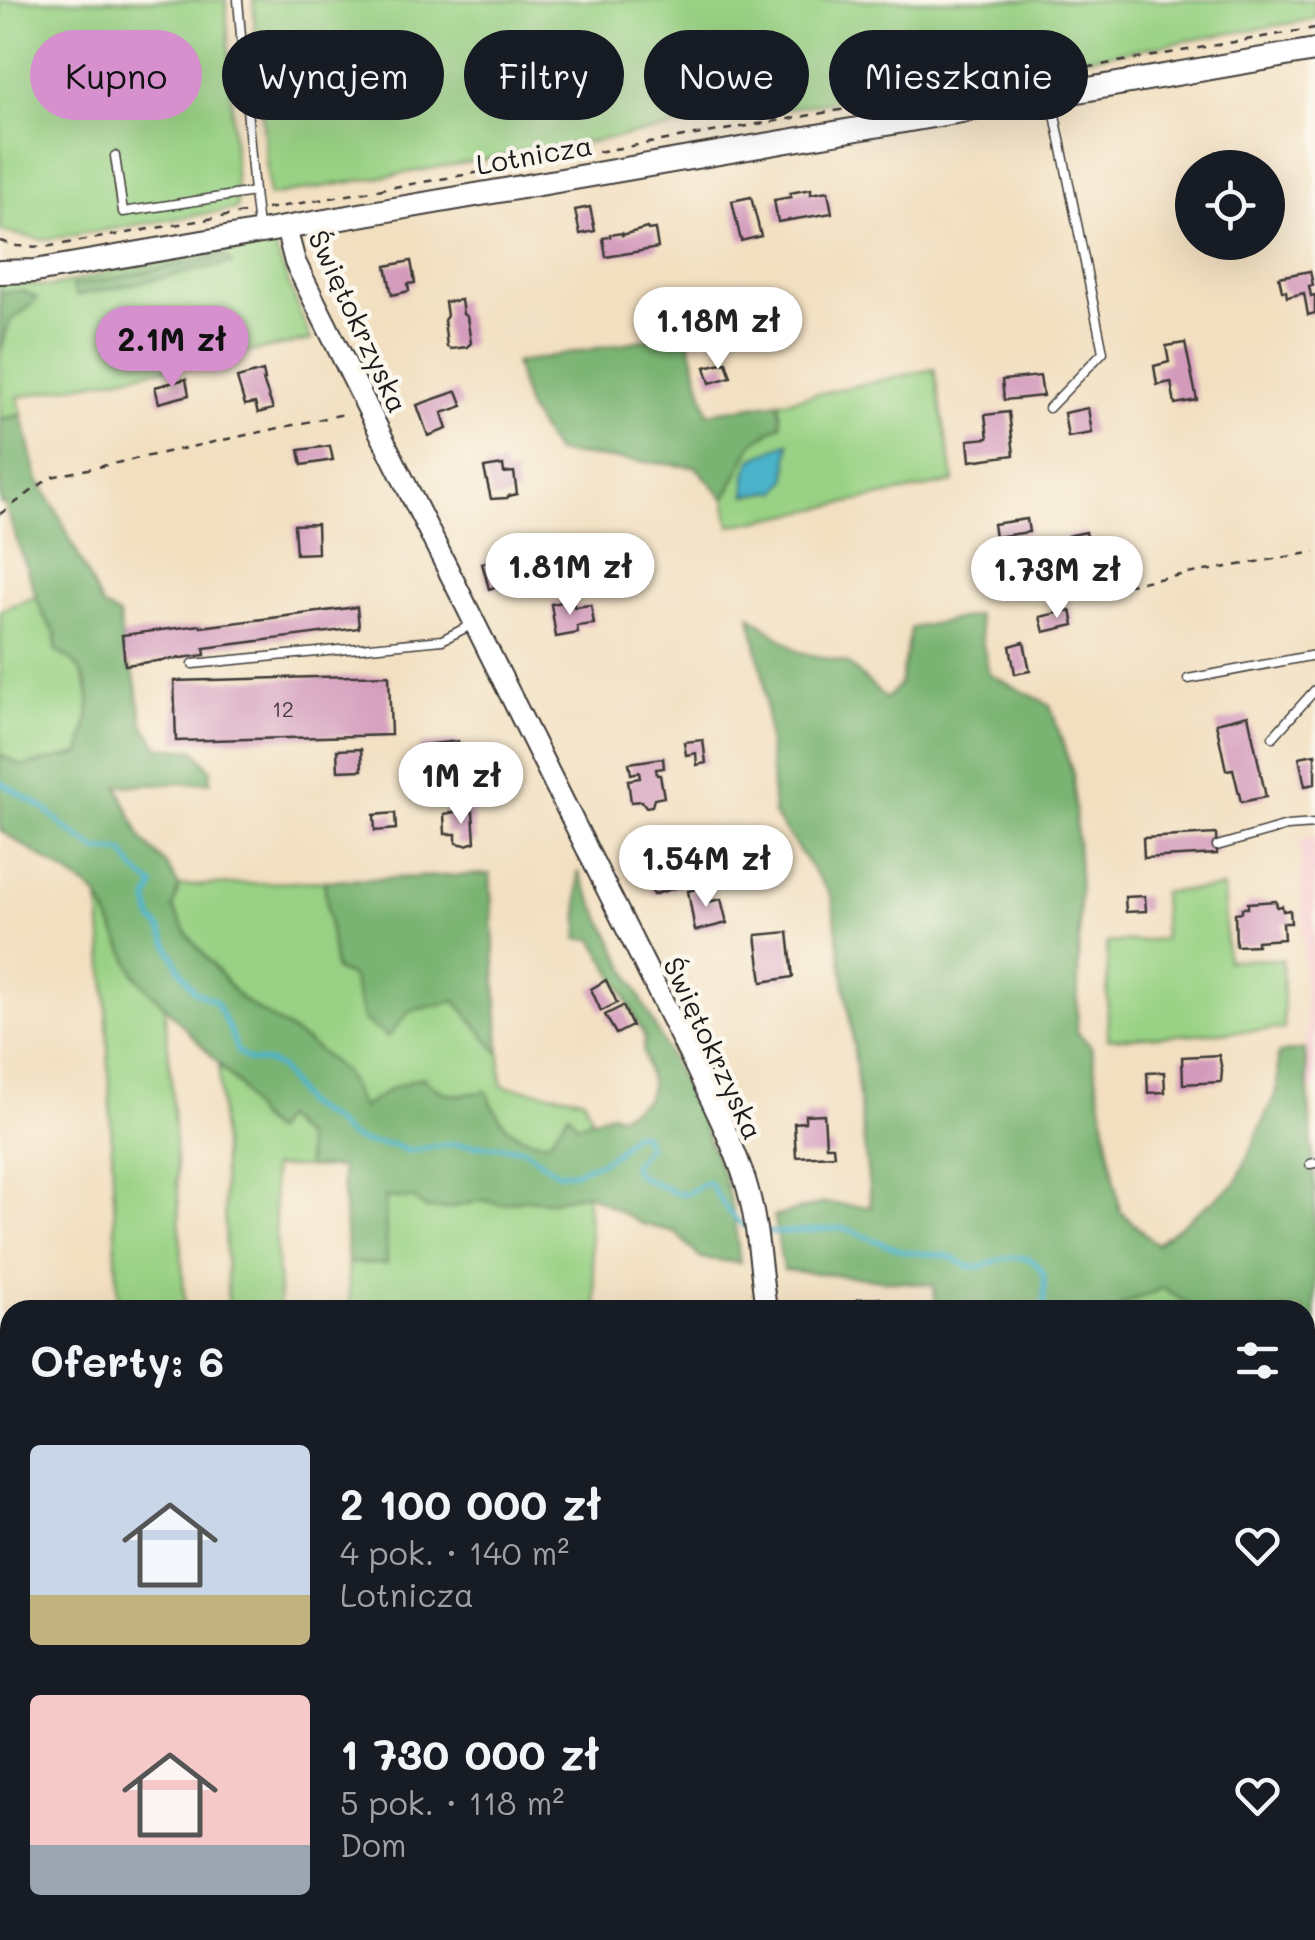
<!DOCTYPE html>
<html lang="pl">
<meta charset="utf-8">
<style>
body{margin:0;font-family:Mali,sans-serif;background:#242831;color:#f1f3f6;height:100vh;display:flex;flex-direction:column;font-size:38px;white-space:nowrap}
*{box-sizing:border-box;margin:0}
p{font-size:32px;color:#9ea1a6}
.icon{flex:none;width:55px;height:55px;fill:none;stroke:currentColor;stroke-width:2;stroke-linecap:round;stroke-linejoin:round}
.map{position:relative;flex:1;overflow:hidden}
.drawer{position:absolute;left:0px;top:1300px;width:1315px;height:640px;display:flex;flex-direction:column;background:#171b24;border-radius:30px 30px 0 0;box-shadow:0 10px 40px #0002}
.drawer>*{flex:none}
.hud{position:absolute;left:30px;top:30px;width:1255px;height:90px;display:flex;gap:20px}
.tools{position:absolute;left:1175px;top:150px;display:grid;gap:20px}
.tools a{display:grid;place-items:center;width:110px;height:110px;border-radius:50%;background:#171b24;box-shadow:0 10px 40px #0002;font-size:50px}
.price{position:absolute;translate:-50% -85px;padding:0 22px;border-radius:35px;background:#fff;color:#222;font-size:32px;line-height:65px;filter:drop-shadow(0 2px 5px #0008)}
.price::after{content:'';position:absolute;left:50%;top:60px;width:30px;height:22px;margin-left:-15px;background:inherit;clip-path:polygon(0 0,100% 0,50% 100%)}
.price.active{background:#d690ce;color:#111}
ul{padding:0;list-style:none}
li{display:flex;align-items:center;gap:30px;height:250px;padding:0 30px}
li span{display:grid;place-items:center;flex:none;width:280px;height:200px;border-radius:10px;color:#555}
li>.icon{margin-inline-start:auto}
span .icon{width:120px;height:120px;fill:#fffc;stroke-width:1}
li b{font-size:42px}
h2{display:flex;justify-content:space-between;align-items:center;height:120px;padding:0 30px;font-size:42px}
.tag{padding:0 35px;border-radius:45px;background:#171b24;box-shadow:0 10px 40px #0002;font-size:35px;line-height:90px}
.tag.active{background:#d690ce;color:#111}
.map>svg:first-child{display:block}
.built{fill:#f7cfd4}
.industrial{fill:#d2bdc8}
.green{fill:#99d284;stroke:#5a7750;stroke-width:2.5}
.forest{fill:#7ab472;stroke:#4b6847;stroke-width:2.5}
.water{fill:#4bb3ca;stroke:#346873;stroke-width:2.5}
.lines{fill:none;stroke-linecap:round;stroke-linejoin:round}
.stream{stroke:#4bb3ca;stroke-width:5}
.building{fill:#d39abb}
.service-casing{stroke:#3c3935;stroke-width:11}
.minor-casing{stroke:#3c3935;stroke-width:19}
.tertiary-casing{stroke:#3c3935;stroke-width:24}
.secondary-casing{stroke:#3c3935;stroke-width:26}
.path{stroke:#3c3935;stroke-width:2.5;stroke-dasharray:8 8;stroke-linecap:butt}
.service{stroke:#fff;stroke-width:8}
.minor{stroke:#fff;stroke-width:15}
.tertiary{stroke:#fff;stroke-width:20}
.secondary{stroke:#fff;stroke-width:22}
.labels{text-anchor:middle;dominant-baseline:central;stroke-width:9;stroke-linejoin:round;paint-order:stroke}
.number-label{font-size:22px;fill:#4a3c44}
.street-label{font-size:28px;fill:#1c1c1c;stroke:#fbf7ec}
</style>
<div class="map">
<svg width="1315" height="1940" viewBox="0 0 1315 1940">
<rect width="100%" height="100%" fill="#fbf7ec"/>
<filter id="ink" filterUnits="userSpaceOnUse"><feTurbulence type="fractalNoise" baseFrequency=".01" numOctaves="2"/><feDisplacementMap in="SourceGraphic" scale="20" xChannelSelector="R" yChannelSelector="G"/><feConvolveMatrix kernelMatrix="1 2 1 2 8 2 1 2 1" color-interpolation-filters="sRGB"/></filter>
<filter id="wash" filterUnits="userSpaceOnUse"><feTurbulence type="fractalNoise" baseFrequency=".0048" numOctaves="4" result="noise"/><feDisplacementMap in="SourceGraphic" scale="40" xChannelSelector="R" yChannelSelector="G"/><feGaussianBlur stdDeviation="2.25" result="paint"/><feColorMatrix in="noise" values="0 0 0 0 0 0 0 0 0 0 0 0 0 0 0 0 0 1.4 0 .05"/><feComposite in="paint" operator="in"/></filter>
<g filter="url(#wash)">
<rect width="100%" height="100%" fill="#f2dfc0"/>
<polygon class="built" points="1315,837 1315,1089 1308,1089 1300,838"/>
<polygon class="industrial" points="10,1716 10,1920 0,1920 0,1717"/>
<g class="green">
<polygon points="0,0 226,0 237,209 43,240 0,231"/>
<polygon points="253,0 1315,0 1315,19 269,196"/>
<polygon points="262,244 274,246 311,340 18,397 22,415 0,419 0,281 51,287 113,271"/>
<polygon points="934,369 954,482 730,526 725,499 753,443 781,424 779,402"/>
<path d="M 37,596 L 42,613 L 56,634 L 56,651 C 62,655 72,659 76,665 C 98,692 87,724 80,754 L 24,766 L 0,755 L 0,610 Z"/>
<path d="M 324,881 L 335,970 L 352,977 L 364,1021 L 456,1001 L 500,1054 L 502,1086 L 584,1098 L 591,1119 L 548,1142 L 525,1140 L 500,1121 L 486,1092 C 456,1096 445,1099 422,1077 L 392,1088 L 362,1108 L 344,1072 L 309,1043 L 240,998 L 188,935 L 173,908 L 179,886 Z"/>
<polygon points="1223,888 1227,960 1282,959 1284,1029 1108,1039 1107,943 1164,939 1162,892"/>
<polygon points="99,898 136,976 164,1006 171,1077 185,1310 118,1310 106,993"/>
<polygon points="219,1065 240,1086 255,1115 272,1131 282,1117 304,1139 308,1167 272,1167 280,1310 228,1310"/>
<polygon points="586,1193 597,1310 350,1310 348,1263 387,1264 385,1197 414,1199 427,1209 446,1209 482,1200 501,1204 527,1199 551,1201"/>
<polygon points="1163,1288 1197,1310 1124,1310 1119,1306"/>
<polygon points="1305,1379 1309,1381 1315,1401 1315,1561 1305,1547"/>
<polygon points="331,1930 429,1930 431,1940 331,1940"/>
</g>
<g class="forest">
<polygon points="225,256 232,263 76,296 72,286"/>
<polygon points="23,291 37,298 27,309 10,321 0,352 0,292"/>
<polygon points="687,332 708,413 779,402 781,424 753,443 725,499 696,467 555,453 527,408 515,363"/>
<path d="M 22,415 L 38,480 L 57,511 L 102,606 L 119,616 L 124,657 L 134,675 L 143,723 L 159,747 L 195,750 L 211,770 L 210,782 L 118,786 L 142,840 L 166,864 L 179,886 L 173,908 L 188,935 L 240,998 L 309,1043 L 344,1072 L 362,1108 L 392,1088 L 422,1077 C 445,1099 456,1096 486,1091 C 502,1125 509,1138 548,1142 L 569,1113 L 577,1125 L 611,1113 L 620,1115 L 646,1100 L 651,1087 L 643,1050 L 645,1038 L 621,987 L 593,939 L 577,939 L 579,931 L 578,871 L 697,1112 L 723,1174 L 734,1216 L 740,1263 L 700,1258 L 675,1232 L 642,1224 L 586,1193 L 551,1201 L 527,1199 L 501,1204 L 482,1200 L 446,1209 L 427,1209 L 414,1199 L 385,1197 L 387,1264 L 348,1263 L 341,1168 L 308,1167 L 304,1138 L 283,1117 L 273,1132 L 255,1115 L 240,1086 L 136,976 L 99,898 L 86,886 L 0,830 L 0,755 L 24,766 L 80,754 C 88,724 98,692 76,665 C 72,659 62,655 56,651 L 56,634 L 42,613 L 4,503 L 0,504 L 0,419 Z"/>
<polygon points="750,615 799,652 847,663 886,699 900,684 911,628 977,615 989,674 1050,705 1073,774 1080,889 1077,1032 1091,1046 1120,1211 1156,1244 1236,1183 1277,1090 1278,1054 1305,1049 1315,1186 1315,1401 1309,1381 1305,1379 1305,1310 1197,1310 1163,1288 1120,1306 1124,1310 936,1310 934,1285 783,1270 774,1217 823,1203 871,1207 852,1034 832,897 774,815 764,680"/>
<polygon points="490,874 500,1054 456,1001 410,1011 388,1037 364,1021 352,977 335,970 324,881"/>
<polygon points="1305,1547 1315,1561 1315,1755 1305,1742"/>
</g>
<polygon class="water" points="789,442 787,480 778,491 746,495 746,474 752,459"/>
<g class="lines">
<g class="stream">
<path d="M 0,782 L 45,809 L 68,830 L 99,851 L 123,852 L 135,870 L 154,886 L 148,900 L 152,919 L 160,928 L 181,971 L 194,991 L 215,1001 L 231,1033 L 237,1051 L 249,1061 L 269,1062 L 280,1068 L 304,1104 L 329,1119 L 347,1135 L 362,1142 L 394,1145 L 408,1151 L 452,1144 L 523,1148 L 557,1173 L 574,1172 L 601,1162 L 615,1153 L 633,1133 L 643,1134 L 647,1147 L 632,1165 L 637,1175 L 676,1193 L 686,1194 L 703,1184 L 709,1183 C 720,1198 730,1220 748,1227"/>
<polyline points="764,1231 773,1233 844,1228 905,1252 949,1256 967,1266 983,1267 1000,1259 1016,1257 1030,1259 1038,1266 1044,1275 1044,1310"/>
<polyline points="1305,1703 1315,1713"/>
</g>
</g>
<g id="blocks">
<g class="building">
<polygon points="811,189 811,194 828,191 832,213 778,222 774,200 791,197 790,193"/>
<polygon points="751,197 761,236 741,241 732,201"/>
<polygon points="590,207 595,231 580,234 575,210"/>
<polygon points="647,228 648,230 655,229 658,248 606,257 603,238 610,237 610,235 622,233 622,235"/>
<polygon points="411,261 415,283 408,284 409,291 392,295 386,266"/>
<polygon points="1310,271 1313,285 1309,286 1311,296 1315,295 1315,313 1308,315 1304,293 1287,297 1286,291 1282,291 1279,277"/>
<polygon points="725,289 730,309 718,312 719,314 699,319 695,303 702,302 700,295"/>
<polygon points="461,300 463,314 467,317 471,343 467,347 451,349 447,347 444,320 447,316 445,302"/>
<polygon points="1185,343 1197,400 1175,404 1171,382 1157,385 1154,366 1169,362 1166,346"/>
<polygon points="726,362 731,377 710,383 705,367"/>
<polygon points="263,371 265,380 263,380 273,409 258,413 255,403 245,405 237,378"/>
<polygon points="1040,376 1043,396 1004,400 1002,380"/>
<polygon points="186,379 189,395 159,403 155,387"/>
<polygon points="457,391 463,406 442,413 447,429 428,436 417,405"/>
<polygon points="1088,408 1092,433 1068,437 1064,413"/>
<polygon points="1009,412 1014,455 970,461 968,440 988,438 985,415"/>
<polygon points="330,446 333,460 302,465 299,450"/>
<polygon points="503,465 504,473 514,472 517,494 509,496 507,498 491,499 484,468"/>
<polygon points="1027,519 1029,532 995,537 993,524"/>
<polygon points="317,524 318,553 296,554 294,525"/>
<polygon points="1086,532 1093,565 1074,568 1067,536"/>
<polygon points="992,548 995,568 980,571 977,551"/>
<polygon points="561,550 566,574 555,576 550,552"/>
<polygon points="502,558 508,583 489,589 482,563"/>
<polygon points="573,600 574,607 591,605 594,624 577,626 578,633 556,637 551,604"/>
<polygon points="357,607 359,628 204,648 205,655 125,665 122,635 201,625 201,627"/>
<polygon points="1071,610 1074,625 1044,632 1040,617"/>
<polygon points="1024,642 1030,671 1015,674 1010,646"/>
<polygon points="389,675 391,735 176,741 174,681"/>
<polygon points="1248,715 1266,797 1241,802 1233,769 1226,770 1216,723"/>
<polygon points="703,740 706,763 697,765 696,753 686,755 684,742"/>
<polygon points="458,741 460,757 438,759 439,767 422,769 420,745"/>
<polygon points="361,749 362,770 338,771 337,750"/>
<polygon points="1315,754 1315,784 1305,786 1299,757"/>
<polygon points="663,758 664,768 656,769 657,775 660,775 664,797 654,799 652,806 646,807 642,801 631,802 628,780 640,778 639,772 631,774 629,763"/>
<polygon points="477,769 479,791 422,795 421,773"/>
<polygon points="459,811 473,812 475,842 466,845 456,843 456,834 445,834 444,814"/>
<polygon points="395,813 396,829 375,831 374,815"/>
<polygon points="1216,834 1217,854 1144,858 1143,838"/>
<polygon points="677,873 681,886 653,895 649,883"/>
<polygon points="704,887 708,902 721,899 727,923 695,931 688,891"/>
<polygon points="1145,896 1146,911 1126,912 1125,897"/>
<polygon points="1276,901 1277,907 1282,906 1283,911 1290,910 1291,923 1283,923 1284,939 1257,941 1257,945 1236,946 1235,913 1242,912 1242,908 1248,908 1248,903"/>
<polygon points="788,932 793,977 762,982 756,935"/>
<polygon points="606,980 617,1003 601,1011 591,989"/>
<polygon points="623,1006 632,1026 616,1034 605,1015"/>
<polygon points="1219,1055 1222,1070 1221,1082 1183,1084 1182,1057"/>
<polygon points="1164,1072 1165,1092 1148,1093 1147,1073"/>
<polygon points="824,1114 826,1146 833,1146 834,1155 796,1157 794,1123 805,1122 805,1115"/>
<polygon points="880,1298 881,1310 859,1310 858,1299"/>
<polygon points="2,1621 10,1621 10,1645 3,1645 1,1639"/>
<polygon points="923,1930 944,1930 944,1940 924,1940"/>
<polygon points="1033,1930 1061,1930 1062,1940 1034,1940"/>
<polygon points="1262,1930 1295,1930 1296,1940 1263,1940"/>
</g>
</g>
</g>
<g filter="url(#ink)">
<use href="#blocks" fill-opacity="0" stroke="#3c3935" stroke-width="2.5"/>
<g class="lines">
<defs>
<g id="service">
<polyline points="115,156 123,212 254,192 238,0"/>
<polyline points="254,192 258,227"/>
<polyline points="1049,408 1103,352 1052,100"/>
<polyline points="193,664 442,640 471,625"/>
<polyline points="1188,679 1315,655"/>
<polyline points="1273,737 1315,690"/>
<polyline points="1217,846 1287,826 1315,824"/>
<polyline points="1310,1164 1315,1163"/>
<polyline points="0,1798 10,1797"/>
</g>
<g id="minor">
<polyline points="0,1570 10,1570"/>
<polyline points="988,1930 988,1940"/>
</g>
<g id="tertiary">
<path d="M 286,228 L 295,262 L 695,1066 C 713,1104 732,1141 745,1180 C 758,1221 760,1267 766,1310"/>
<polyline points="528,1930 528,1940"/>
</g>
<polyline id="secondary" points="0,272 35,271 1315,50"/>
</defs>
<use href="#service" class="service-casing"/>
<use href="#minor" class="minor-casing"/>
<use href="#tertiary" class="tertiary-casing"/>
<use href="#secondary" class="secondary-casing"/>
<g class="path">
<polyline points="267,209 1315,28"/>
<polyline points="0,241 17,246 45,247 244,213"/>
<polyline points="0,514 51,477 349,413"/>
<polyline points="1094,590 1315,552"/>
<polyline points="0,1927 10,1926"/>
</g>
<use href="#service" class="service"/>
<use href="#minor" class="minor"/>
<use href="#tertiary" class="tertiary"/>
<use href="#secondary" class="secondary"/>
</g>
</g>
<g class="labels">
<g class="number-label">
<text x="283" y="708">12</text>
</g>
<g class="street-label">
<text transform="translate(534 154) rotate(-10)">Lotnicza</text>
<text transform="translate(359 321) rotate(65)">Świętokrzyska</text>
<text transform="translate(714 1048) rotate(65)">Świętokrzyska</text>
</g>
</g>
</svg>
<div class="tools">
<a><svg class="icon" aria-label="locate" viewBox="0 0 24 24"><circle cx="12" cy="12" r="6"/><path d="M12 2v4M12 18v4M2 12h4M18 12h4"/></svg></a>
</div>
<b class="price" style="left:718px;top:372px">1.18M zł</b>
<b class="price active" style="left:172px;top:391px">2.1M zł</b>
<b class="price" style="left:570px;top:618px">1.81M zł</b>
<b class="price" style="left:1057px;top:621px">1.73M zł</b>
<b class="price" style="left:461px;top:827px">1M zł</b>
<b class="price" style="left:706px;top:910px">1.54M zł</b>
<div class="hud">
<a class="tag active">Kupno</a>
<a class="tag">Wynajem</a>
<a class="tag">Filtry</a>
<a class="tag">Nowe</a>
<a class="tag">Mieszkanie</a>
</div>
<section class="drawer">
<h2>Oferty: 6<svg class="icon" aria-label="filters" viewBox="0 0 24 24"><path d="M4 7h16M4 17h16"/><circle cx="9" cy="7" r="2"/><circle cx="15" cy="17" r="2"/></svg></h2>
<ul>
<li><span style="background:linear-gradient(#c9d6e8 75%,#c2b280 0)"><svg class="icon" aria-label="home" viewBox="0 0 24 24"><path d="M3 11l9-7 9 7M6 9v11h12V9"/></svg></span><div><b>2 100 000 zł</b><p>4 pok. · 140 m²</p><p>Lotnicza</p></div><svg class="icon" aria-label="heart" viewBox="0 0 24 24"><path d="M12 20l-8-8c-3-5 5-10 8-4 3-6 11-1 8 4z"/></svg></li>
<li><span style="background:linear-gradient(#f6c9c9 75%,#9aa5b1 0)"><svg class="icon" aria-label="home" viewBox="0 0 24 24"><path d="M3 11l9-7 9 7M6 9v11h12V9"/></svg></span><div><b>1 730 000 zł</b><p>5 pok. · 118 m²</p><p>Dom</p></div><svg class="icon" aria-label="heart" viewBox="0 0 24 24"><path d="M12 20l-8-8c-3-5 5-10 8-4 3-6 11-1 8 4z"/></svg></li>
</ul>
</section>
</div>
